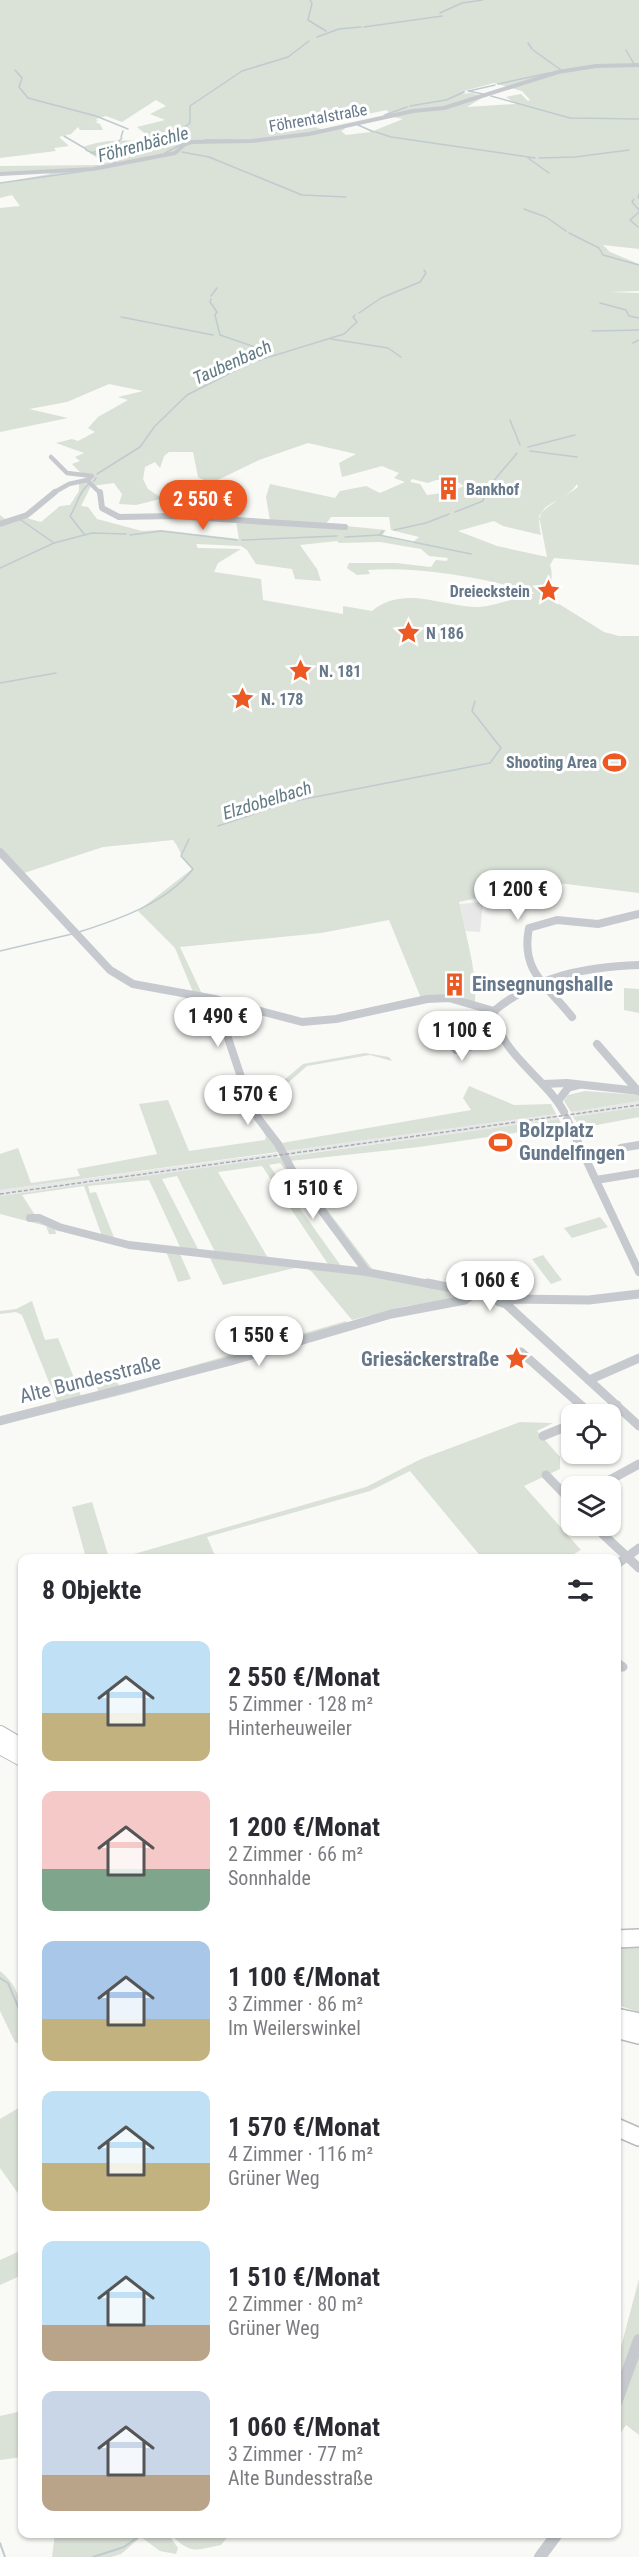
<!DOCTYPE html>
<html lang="de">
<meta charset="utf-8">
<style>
body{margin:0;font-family:"Roboto Condensed",sans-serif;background:#f2f2f3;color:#2b2b33;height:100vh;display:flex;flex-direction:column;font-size:22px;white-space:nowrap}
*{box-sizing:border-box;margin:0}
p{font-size:20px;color:#7c7c81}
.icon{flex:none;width:33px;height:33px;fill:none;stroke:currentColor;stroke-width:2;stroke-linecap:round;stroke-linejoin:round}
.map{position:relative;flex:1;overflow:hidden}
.details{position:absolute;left:18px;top:1554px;width:603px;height:984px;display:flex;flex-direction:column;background:#fff;border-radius:12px;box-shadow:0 2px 4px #0004}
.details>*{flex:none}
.tools{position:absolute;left:561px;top:1404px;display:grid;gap:12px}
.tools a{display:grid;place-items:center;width:60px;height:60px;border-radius:12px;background:#fff;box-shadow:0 2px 4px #0004;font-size:30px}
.price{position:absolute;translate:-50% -51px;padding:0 14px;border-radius:21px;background:#fff;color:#222;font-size:20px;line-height:39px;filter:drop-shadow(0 2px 3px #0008)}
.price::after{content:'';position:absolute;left:50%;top:36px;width:18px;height:14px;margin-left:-9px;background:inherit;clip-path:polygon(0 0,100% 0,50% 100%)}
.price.active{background:#ed5922;color:#fff}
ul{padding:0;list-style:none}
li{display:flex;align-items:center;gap:18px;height:150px;padding:0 24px}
li span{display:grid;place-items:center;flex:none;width:168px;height:120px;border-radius:12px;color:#555}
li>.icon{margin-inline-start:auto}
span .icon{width:72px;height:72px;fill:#fffc;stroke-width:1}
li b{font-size:26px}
h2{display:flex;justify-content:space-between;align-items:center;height:72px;padding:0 24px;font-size:26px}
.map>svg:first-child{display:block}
.built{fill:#e7e8e7}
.green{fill:#dae1d7;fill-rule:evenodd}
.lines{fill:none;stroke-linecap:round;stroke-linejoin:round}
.stream-far1{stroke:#c0cbd0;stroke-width:1.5}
.stream{stroke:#c0cbd0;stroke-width:2}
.highway-far1-casing{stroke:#b8bcbf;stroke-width:16}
.highway-casing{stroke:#b8bcbf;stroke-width:20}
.minor-far5{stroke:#c6cace;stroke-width:4}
.minor-far4{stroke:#c6cace;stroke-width:4.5}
.minor-far3{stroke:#c6cace;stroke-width:6}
.minor-far2{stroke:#c6cace;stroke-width:8}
.minor-far1{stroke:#c6cace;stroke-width:9}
.minor{stroke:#c6cace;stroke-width:12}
.highway-far1{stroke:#fff;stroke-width:14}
.highway{stroke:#fff;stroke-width:17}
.rail{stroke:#a6acb3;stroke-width:1.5;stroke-dasharray:4 2;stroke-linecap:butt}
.labels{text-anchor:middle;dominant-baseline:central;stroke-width:6;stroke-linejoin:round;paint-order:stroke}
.far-street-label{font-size:16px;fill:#667889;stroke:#fff}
.far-poi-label{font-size:16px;font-weight:bold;fill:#667889;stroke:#fff;text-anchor:start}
.far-water-label{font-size:18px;font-style:italic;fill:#627a84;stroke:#fff}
.poi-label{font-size:20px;font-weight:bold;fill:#667889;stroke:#fff;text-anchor:start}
.street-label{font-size:20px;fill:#667889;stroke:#fff}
</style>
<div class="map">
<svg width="639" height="2557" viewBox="0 0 639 2557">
<rect width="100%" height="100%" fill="#f9f9f6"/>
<g class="built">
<polygon points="483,902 480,932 464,931 459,904"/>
<polygon points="639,1101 639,1107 573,1117 571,1112"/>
<polygon points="556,1114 559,1119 287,1156 285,1151"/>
<polygon points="277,1153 279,1158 0,1196 0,1190"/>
</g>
<g class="green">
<path d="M 0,0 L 639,0 L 639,249 L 603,245 L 610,252 L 639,264 L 639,291 L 609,292 L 639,293 L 639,565 L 554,558 L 550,565 C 554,576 549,587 551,599 L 604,632 L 619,636 L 639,636 L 639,893 L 550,882 L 459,902 C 465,935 477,968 475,1002 L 421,998 L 389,920 L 321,933 L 180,947 L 202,994 L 320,1024 L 219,1003 L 248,1086 L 283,1081 L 303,1064 L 365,1053 L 389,1057 L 392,1061 L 370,1055 L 307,1066 L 289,1082 L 249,1089 L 262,1120 L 282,1143 L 471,1110 L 463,1098 L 469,1086 L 514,1105 L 551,1104 L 556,1114 L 0,1190 L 0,1154 L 18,1148 L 31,1183 L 80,1176 L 77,1169 L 157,1154 L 139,1104 L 168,1100 L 189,1151 L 265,1140 L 266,1137 L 242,1091 L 233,1092 L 232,1089 L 241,1087 L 213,1002 L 143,989 L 112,969 L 130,981 L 193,992 L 175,948 L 138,911 L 192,869 C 179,857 182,851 173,840 L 103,847 L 18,875 L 0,856 L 0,515 L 9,522 L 23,517 L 41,522 L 60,506 L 70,505 L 79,491 L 79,481 L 91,477 L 81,473 L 72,464 L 80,461 L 75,457 L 84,453 L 56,443 L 72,439 L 78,441 L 95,432 L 88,428 L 98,417 L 128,400 L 118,397 L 143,391 L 109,384 L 67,402 L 29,409 L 68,418 L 0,432 L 0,208 L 20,206 L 12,195 L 0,198 L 0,183 L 50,174 L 47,170 L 0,174 L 0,166 L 103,165 L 101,163 L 110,162 L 94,156 L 83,147 C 111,137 125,142 153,140 L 137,127 L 165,120 L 150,114 L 166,106 L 156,100 L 122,122 L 106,116 L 96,119 L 98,121 L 95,122 L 100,124 L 103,130 L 80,130 L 78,127 L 71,134 L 59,137 L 69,146 L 54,148 L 56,151 L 0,158 ZM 494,83 L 522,91 L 530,100 L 528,101 L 521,94 L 506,97 L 516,104 L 467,107 L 485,96 L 471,93 L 461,94 L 466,92 L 464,91 ZM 386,110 L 389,112 L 383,115 L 403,119 L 373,131 L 358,125 L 371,132 L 346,135 L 341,131 L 345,129 L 343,127 L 323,130 L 304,122 L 350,118 ZM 308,443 L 356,454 L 339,463 L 342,477 L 382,466 L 399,473 L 394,478 L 405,482 L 380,493 L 366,486 L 340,491 L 335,498 L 270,484 L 266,497 L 270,521 L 236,521 L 239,539 L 161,530 L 142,531 L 97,519 L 88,507 L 81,506 L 91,486 L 114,483 L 122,494 L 119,504 L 136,505 L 197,490 L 259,460 ZM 169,452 L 193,452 L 198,477 L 207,482 L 160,497 L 148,489 L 143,479 L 145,467 L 155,462 L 160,468 L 164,456 ZM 412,479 L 428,483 L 436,480 L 456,481 L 464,486 L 451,492 L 427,495 L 420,484 L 410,482 ZM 577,484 L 578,487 C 568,495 545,506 539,516 L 547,557 L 497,546 L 458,531 L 494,521 L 503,526 L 541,535 C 532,498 561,508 577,484 ZM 331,517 L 389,517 L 391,530 L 419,537 L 412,543 L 382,536 L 386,530 L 326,524 ZM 337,541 L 339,543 L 380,542 L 421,549 L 429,556 L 448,558 L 447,561 L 436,560 L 431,567 L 396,563 L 349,563 L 347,568 L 357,575 L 370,574 L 368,570 C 418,566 487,578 535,593 C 519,597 491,607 476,607 C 439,606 404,585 372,611 L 343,606 L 343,614 L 263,600 L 261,579 L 214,572 L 218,563 L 241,549 L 198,548 L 196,544 L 241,546 L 247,550 L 256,564 L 292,569 L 295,579 L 321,581 L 317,569 L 300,545 Z"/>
<polygon points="624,988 639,989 639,1013 624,1010"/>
<polygon points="585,1091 639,1095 639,1101 571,1112 564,1101 568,1095"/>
<polygon points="639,1107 639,1117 581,1128 573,1117"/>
<path d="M 559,1119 L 562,1126 L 419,1147 L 290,1161 L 373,1270 L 464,1295 L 461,1299 L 406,1306 L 352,1320 L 312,1272 L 303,1266 L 223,1285 L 209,1256 L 180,1254 L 191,1279 L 178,1282 L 166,1251 L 55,1229 L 56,1234 L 49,1234 L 46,1226 L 0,1214 L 0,1196 ZM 280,1163 L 361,1265 L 361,1268 L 341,1266 L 269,1165 ZM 262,1166 L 328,1264 L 268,1258 L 218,1172 ZM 177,1176 L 215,1252 L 199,1251 L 162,1179 ZM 149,1180 L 181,1249 L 115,1240 L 96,1192 L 90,1193 L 88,1186 ZM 84,1186 L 102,1236 L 55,1224 L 35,1215 L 22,1195 Z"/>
<polygon points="600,1217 608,1227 572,1238 564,1228"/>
<polygon points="543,1255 562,1280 551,1284 532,1259"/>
<polygon points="32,1301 45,1340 58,1338 82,1398 99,1393 96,1384 116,1380 120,1387 346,1321 352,1330 129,1393 0,1425 0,1416 57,1402 22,1315 16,1312 0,1314 0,1311 16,1309"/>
<polygon points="520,1422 553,1423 537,1431 560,1457 560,1469 524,1486 581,1550 567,1558 482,1558 410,1471 370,1491 207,1537 216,1558 136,1558 134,1554 366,1487 421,1459"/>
<polygon points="92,1502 109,1558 86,1558 72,1507"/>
<polygon points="616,1944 639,1944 639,2012 617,2005"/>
<path d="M 0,1971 C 25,1992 23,2014 22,2045 L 15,2042 L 0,2011 Z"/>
<polygon points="22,2106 22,2199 0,2168 0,2119"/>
<polygon points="22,2250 22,2275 0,2285 0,2260"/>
<polygon points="639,2279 639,2435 626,2425 617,2438 617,2362"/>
<polygon points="22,2411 22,2457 0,2460 0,2416"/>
<polygon points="55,2534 168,2534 178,2548 176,2554 160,2551 141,2537 121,2554 111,2557 52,2557"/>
<path d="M 171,2534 L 229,2534 L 229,2535 L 221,2545 C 196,2550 190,2555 171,2534 Z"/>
</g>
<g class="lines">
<g class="stream-far1">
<polyline points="310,0 312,3 308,20 326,31"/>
<polyline points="440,13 462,3 483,0"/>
<polyline points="364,27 442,16"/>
<polyline points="317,37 339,29 361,27"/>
<polyline points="528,43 532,49"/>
<polyline points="533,50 561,70"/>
<polyline points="626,50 634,64"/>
<polyline points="15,70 22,78 19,87 28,98 96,116 128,129"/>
<polyline points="498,84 549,73"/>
<polyline points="468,91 483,94"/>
<polyline points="469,91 495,85"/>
<polyline points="491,96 570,118 639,119"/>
<polyline points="410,106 446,100 464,92"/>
<polyline points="385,115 407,107"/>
<polyline points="358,125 374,132"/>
<polyline points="376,132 391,137 535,158"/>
<polyline points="64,136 86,149"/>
<polyline points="179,136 179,131 190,123 190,106 242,71 288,57 309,41"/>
<polyline points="183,136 188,141"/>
<polyline points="121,137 123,131"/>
<polyline points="204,140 232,140"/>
<polyline points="115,145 122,138"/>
<polyline points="86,150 115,163"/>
<polyline points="182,152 209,157 302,195 346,197"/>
<polyline points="91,153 115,146"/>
<polyline points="165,153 184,143"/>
<polyline points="528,158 549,173"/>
<polyline points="539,158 575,157 629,150"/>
<polyline points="0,183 85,171"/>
<polyline points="638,198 639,194"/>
<polyline points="634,199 632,202 639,210"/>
<polyline points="524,209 546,217 566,231"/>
<polyline points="638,227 630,220 639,212"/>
<polyline points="569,233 599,248 603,255 639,265"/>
<polyline points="211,296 217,288"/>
<polyline points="211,299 210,302 217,312 215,315 220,335 261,349 265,352 262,356 265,358"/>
<polyline points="600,303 626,310 629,316 639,318"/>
<polyline points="359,313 381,298 420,282 426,273 424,270"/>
<polyline points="121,317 213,335"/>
<polyline points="592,331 639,330"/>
<polyline points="331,339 388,348 401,357"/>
<polyline points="633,343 639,340"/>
<polyline points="510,420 520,445"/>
<polyline points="528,447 575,435"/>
<polyline points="530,451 577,457"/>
<polyline points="97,474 140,447 155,426 187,395 250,363 344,334 357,322 353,317 355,315"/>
<polyline points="94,481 96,478"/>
<path d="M 455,512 L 483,501 C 487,484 506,468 517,453"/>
<polyline points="394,530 426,523 449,514"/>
<path d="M 84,534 L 70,516 C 77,506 79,491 89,484"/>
<polyline points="130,535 161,531 237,540"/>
<polyline points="379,535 471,554"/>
<polyline points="345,537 379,535 383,531"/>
<polyline points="242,540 337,536"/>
<polyline points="54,543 92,533 126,534"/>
<polyline points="0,568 54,543 21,520"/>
<polyline points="0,683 56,673"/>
<polyline points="218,826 289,802 490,763 501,748 472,711 475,701"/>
<path d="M 79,932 C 120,919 166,903 193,869 L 181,856 L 189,839"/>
<polyline points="0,951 72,934"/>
</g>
<g class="stream">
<polyline points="0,1978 8,1983 22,2016"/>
<polyline points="0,2543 5,2557"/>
<polyline points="93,2557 124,2547 142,2534"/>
</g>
<defs>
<g id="highway-far1">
<polyline points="0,1733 22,1746"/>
<polyline points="0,1747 22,1759"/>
</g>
<g id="highway">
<polyline points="616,1939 639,1938"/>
<polyline points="616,2017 639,2022"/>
<polyline points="616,2029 639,2035"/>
<polyline points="616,2127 639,2137"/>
</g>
</defs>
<use href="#highway-far1" class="highway-far1-casing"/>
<use href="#highway" class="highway-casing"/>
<polyline class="minor-far5" points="0,174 93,169 175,153 185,144 192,142 252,141 309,134 413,111 444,108 558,72 596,66 639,65"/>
<g class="minor-far4">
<polyline points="51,457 67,473 92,476 87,480"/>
<polyline points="53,493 69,484 87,480 100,493"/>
</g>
<g class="minor-far3">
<polyline points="100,492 102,508 119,517 174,516 345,527"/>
<polyline points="0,524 27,515 55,492"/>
</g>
<g class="minor-far2">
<polyline points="0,852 110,970 133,984 215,999 302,1022 336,1019 427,999 449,998 494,1011"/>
<polyline points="215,999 245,1089 258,1118 278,1144 293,1172 367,1272"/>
<path d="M 572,1017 C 548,986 520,972 529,928 L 557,920 L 598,924 L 639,914"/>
<polyline points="464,1029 477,1045"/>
<polyline points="429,1031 439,1029 456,1050 503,1038"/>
<polyline points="597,1044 638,1091"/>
<polyline points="543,1084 567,1083 639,1091"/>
<polyline points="558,1101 568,1088 579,1085"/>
<path d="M 564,1112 C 545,1077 499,1054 494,1011 C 536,976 585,967 639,965"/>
<polyline points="567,1119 639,1272"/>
<polyline points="621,1148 639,1145"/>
<polyline points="596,1180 639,1173"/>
<polyline points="30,1218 39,1218 59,1227 129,1245 367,1272 434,1285"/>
</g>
<g class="minor-far1">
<polyline points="427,1283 497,1297 499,1302 506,1304"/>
<polyline points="497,1297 504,1293 514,1299"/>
<polyline points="506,1304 639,1426"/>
<polyline points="506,1304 514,1299 589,1300 639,1294"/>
<polyline points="521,1352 591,1414"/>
<polyline points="589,1380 639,1358"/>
<polyline points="596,1414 617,1405"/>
<polyline points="0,1421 231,1361 391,1314 465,1300 473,1294"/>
<polyline points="543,1436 572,1424"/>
<polyline points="546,1475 572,1502"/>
<polyline points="606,1482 639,1464"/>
<polyline points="594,1526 639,1568"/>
<polyline points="616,1565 639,1548"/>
<polyline points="616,1662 623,1667"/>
</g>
<g class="minor">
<polyline points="616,2403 639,2340"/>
<polyline points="540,2557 557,2534"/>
</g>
<use href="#highway-far1" class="highway-far1"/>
<use href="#highway" class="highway"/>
<polyline class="rail" points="0,1194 639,1105"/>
</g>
<defs>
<symbol id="building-bare" viewBox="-9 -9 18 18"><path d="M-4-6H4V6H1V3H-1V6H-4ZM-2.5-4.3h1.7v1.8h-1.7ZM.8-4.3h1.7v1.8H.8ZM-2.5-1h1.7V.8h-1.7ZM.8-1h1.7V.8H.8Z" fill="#ed5922" stroke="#fff" stroke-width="2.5" paint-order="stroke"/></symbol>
<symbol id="sight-bare" viewBox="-9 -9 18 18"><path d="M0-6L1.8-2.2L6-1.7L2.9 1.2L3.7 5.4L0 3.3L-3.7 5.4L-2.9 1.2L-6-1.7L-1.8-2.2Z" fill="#ed5922" stroke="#fff" stroke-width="2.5" paint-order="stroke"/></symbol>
<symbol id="stadium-bare" viewBox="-9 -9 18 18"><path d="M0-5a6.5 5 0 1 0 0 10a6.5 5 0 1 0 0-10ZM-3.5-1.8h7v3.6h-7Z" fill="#ed5922" stroke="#fff" stroke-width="2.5" paint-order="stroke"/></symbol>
</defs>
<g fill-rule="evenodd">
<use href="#building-bare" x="432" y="472" width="33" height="33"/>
<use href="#sight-bare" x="532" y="574" width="33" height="33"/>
<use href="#sight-bare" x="392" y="616" width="33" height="33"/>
<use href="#sight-bare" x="284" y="654" width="33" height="33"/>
<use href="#sight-bare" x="226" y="682" width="33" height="33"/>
<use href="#stadium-bare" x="598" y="746" width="33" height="33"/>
<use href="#building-bare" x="438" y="968" width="33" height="33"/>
<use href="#stadium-bare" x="484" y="1126" width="33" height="33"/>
<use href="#sight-bare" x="500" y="1342" width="33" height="33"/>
</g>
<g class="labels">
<g class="far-street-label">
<text transform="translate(318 118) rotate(-10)">Föhrentalstraße</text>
</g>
<g class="far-poi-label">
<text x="466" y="489">Bankhof</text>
<text x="530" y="591" text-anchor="end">Dreieckstein</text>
<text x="426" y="633">N 186</text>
<text x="319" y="671">N. 181</text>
<text x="261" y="699">N. 178</text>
<text x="597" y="762" text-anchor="end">Shooting Area</text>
</g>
<g class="far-water-label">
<text transform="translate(143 144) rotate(-15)">Föhrenbächle</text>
<text transform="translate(232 362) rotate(-24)">Taubenbach</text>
<text transform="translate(267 800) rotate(-17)">Elzdobelbach</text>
</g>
<g class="poi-label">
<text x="472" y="984">Einsegnungshalle</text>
<text x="519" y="1130">Bolzplatz<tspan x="519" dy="23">Gundelfingen</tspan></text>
<text x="499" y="1359" text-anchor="end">Griesäckerstraße</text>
</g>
<g class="street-label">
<text transform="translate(90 1379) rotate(-14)">Alte Bundesstraße</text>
</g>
</g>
</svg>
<div class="tools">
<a><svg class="icon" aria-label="locate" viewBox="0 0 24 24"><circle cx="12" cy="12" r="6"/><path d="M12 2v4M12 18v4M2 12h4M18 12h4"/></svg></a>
<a><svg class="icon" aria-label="layers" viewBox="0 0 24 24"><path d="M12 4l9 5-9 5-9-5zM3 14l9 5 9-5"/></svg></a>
</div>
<b class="price active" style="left:203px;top:531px">2 550 €</b>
<b class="price" style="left:518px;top:921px">1 200 €</b>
<b class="price" style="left:218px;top:1048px">1 490 €</b>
<b class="price" style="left:462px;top:1062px">1 100 €</b>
<b class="price" style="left:248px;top:1126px">1 570 €</b>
<b class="price" style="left:313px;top:1220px">1 510 €</b>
<b class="price" style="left:490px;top:1312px">1 060 €</b>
<b class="price" style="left:259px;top:1367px">1 550 €</b>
<section class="details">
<h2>8 Objekte<svg class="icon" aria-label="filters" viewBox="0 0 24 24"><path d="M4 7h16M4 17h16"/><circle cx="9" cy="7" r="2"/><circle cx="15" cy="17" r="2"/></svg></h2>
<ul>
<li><span style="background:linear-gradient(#bfe0f5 60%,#c2b280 0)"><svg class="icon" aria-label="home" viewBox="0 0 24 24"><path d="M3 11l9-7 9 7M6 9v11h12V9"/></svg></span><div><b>2 550 €/Monat</b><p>5 Zimmer · 128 m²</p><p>Hinterheuweiler</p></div></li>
<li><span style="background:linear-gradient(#f6c9c9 65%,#7fa58c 0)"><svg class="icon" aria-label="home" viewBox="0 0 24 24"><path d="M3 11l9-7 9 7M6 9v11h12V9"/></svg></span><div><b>1 200 €/Monat</b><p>2 Zimmer · 66 m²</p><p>Sonnhalde</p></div></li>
<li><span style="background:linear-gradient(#a9c7e8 65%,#c2b280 0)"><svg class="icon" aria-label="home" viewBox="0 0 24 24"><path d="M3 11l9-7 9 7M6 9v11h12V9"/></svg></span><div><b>1 100 €/Monat</b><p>3 Zimmer · 86 m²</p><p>Im Weilerswinkel</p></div></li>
<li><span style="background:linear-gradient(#bfe0f5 60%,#c2b280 0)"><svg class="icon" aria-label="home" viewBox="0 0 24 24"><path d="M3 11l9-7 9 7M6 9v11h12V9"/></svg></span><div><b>1 570 €/Monat</b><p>4 Zimmer · 116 m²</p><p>Grüner Weg</p></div></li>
<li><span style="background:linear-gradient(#bfe0f5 70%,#b9a48a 0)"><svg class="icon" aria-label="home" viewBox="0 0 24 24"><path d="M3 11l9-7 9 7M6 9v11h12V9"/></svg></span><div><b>1 510 €/Monat</b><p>2 Zimmer · 80 m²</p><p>Grüner Weg</p></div></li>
<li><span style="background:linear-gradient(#c9d6e8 70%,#b9a48a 0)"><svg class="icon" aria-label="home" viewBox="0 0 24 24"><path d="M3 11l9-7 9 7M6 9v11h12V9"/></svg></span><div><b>1 060 €/Monat</b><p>3 Zimmer · 77 m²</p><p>Alte Bundesstraße</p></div></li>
</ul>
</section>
</div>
